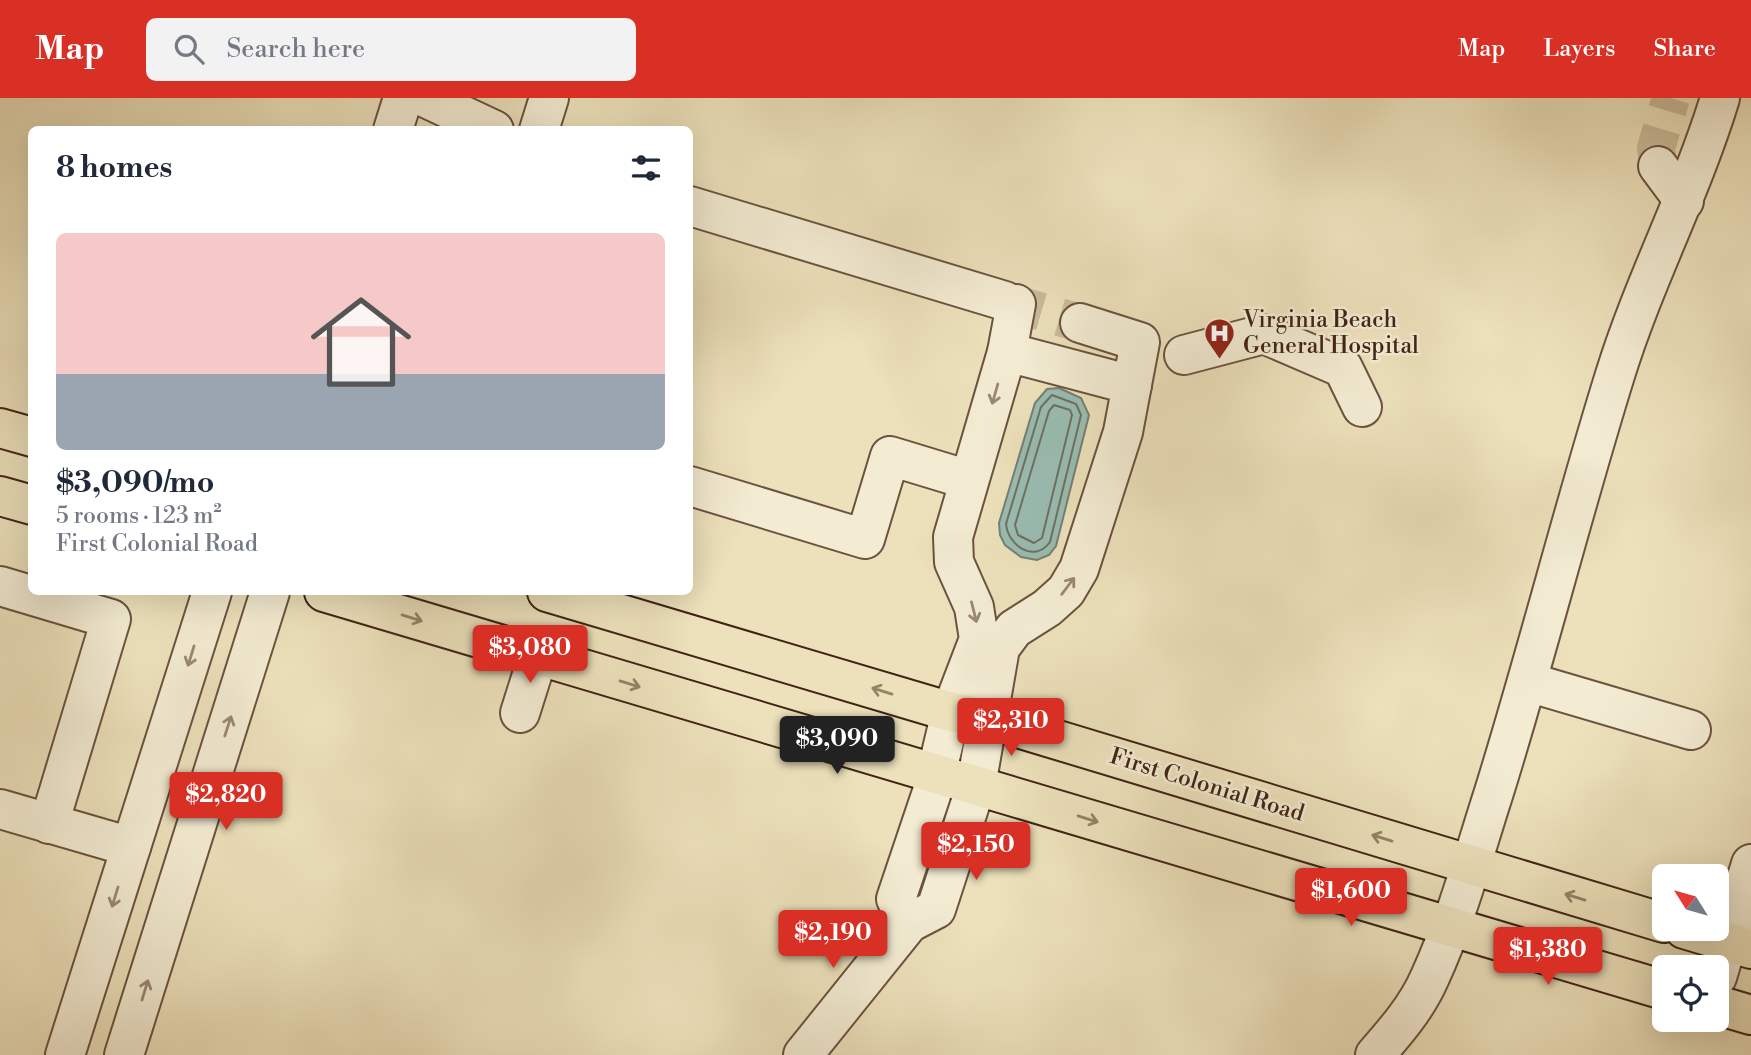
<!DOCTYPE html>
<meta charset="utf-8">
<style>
body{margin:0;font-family:"Libre Bodoni",serif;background:#f2f2f3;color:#1f2937;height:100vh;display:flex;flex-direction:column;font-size:26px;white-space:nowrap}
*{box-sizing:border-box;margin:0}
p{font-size:23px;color:#747a83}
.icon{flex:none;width:38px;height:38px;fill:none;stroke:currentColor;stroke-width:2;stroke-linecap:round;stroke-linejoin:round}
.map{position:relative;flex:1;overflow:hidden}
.panel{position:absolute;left:28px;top:28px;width:665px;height:469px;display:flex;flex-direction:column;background:#fff;border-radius:10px;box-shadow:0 7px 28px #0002}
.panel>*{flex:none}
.needle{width:46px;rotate:307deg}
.controls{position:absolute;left:1652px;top:766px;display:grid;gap:14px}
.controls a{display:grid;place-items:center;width:77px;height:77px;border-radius:10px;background:#fff;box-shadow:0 7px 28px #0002;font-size:35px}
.price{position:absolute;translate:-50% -60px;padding:0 16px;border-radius:7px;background:#d93025;color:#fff;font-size:23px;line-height:46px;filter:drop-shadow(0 2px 4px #0008)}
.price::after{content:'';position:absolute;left:50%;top:42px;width:21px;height:16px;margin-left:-10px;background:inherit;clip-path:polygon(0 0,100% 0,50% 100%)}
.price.active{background:#222;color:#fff}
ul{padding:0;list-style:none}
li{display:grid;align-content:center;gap:14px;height:371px;padding:0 28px}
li+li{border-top:2px solid #e0e1e3}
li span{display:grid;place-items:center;height:217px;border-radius:10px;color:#555}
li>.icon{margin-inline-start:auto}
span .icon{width:126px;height:126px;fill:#fffc;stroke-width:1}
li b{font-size:30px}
h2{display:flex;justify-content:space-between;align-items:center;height:84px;padding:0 28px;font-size:30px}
header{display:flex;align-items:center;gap:42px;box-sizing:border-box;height:98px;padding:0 35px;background:#d93025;color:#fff}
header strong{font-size:33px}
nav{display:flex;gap:38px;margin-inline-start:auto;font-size:24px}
.search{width:490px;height:63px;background:#f2f2f3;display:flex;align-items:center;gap:18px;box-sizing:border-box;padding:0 24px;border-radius:10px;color:#747a83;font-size:26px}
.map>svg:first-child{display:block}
.water{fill:#99bdb2;stroke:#767f74;stroke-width:2}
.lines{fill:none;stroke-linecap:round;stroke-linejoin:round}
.shore{stroke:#6d7064;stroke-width:2}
.minor-tunnel{stroke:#cabb9a;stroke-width:38;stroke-dasharray:38 19;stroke-linecap:butt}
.minor-casing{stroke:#6c523f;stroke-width:42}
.major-casing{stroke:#412316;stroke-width:42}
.minor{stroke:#f3ecd3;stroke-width:38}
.major{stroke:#ece1bb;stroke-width:38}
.oneway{stroke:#9a8874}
.oneway2{stroke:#968268}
.labels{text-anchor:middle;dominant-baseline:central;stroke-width:5;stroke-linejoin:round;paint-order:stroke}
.poi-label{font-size:23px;fill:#412316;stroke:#f3ecd3;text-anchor:start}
.street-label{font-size:23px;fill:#412316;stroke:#f3ecd3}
</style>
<header>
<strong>Map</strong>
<div class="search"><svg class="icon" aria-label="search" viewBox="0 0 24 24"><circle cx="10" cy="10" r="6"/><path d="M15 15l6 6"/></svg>Search here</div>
<nav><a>Map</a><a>Layers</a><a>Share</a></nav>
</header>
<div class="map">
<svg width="1751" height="957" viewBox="0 0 1751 957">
<rect width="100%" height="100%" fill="#ece1bb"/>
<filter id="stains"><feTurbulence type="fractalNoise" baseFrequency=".00286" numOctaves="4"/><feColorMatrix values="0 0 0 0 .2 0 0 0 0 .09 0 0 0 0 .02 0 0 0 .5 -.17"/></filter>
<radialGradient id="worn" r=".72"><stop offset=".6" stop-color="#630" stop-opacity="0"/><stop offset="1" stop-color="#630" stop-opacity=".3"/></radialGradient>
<polygon class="water" points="1059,290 1081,300 1089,317 1056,448 1049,457 1037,462 1021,459 1005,447 1000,437 999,425 1035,305 1047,291"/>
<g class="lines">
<g class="shore">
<path d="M 1052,297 L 1076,306 L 1081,317 L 1050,444 C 1034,466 1008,447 1006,426 L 1041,309 Z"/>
<polygon points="1054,307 1070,312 1072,317 1042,440 1034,445 1018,437 1015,427 1049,313"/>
</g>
<g class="minor-tunnel">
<polyline points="1658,68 1656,50 1671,0"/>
<polyline points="1005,203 1080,225"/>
</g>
<defs>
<g id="minor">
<polyline points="426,0 494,32"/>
<polyline points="393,32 403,0"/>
<polyline points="539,32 549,0"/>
<polyline points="1658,68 1684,103"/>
<polyline points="690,108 1005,203"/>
<polyline points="1007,254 1132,287"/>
<polyline points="1184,257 1264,236 1343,270 1362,309"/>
<polyline points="690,388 865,441 890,358 969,382"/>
<polyline points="0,488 111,521 49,726"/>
<polyline points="1528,584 1691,632"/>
<polyline points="520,615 538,558"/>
<polyline points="0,711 131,749"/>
<polyline points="909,825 896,801 932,694 951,614 979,541 974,509 954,464 953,439 1007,254 1016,206"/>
<polyline points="1717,879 1751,766"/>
<polyline points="65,957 212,494"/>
<polyline points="124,957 270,494"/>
<polyline points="803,957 909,825 936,811 976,688 1000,550 1014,531 1047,510 1066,493 1079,471 1123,334 1140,244 1080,225"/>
<path d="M 1375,957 C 1396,933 1417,909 1430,879 C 1457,820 1474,756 1494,694 C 1537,556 1572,415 1615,277 C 1644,183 1691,95 1720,0"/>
</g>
<g id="major">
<polyline points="0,330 32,339"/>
<polyline points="0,398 32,407"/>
<polyline points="324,494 1664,892"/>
<polyline points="547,494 951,614 988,621 1664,825"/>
<polyline points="1684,831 1751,851"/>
<polyline points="1717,907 1751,917"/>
</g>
</defs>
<use href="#minor" class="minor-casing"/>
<use href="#major" class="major-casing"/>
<use href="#minor" class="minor"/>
<use href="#major" class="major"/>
</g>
<defs><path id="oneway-shaft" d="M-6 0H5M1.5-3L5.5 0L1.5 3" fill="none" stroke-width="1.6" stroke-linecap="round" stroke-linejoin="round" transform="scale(1.75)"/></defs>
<g class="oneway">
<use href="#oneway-shaft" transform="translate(995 296) rotate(106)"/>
<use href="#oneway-shaft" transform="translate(1068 488) rotate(-53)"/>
<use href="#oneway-shaft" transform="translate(974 514) rotate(76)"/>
<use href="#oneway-shaft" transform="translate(191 558) rotate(107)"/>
<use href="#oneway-shaft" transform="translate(228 628) rotate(-72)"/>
<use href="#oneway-shaft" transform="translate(115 799) rotate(107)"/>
<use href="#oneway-shaft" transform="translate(145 892) rotate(-73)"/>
</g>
<g class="oneway2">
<use href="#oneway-shaft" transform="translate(412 520) rotate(17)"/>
<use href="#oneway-shaft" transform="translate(630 586) rotate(17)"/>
<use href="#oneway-shaft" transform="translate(882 593) rotate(-163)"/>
<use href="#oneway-shaft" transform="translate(1088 721) rotate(17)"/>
<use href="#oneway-shaft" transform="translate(1382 740) rotate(-163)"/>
<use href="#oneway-shaft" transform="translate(1575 799) rotate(-163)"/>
</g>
<defs>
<symbol id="hospital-pin" viewBox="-11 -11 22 30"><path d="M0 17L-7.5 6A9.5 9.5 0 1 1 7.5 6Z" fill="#8f2418" stroke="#f3ecd3"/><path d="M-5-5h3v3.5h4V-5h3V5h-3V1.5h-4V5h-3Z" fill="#fff"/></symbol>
</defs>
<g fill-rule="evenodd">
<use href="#hospital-pin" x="1202" y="218" width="35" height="47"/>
</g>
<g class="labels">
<g class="poi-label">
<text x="1243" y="222">Virginia Beach<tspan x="1243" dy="26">General Hospital</tspan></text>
</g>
<g class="street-label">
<text transform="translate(1207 687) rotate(17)">First Colonial Road</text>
</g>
</g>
<rect width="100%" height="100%" filter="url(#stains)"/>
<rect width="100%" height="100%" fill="url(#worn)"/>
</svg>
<div class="controls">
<a><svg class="needle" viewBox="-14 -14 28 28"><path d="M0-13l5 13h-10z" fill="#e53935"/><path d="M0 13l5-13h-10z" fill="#747a83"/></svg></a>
<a><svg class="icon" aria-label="locate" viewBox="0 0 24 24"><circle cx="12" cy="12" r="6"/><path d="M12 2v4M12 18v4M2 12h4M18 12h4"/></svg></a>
</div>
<b class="price" style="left:530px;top:587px">$3,080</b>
<b class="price" style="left:1011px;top:660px">$2,310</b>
<b class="price active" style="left:837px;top:678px">$3,090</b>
<b class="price" style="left:226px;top:734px">$2,820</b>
<b class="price" style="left:976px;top:784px">$2,150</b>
<b class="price" style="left:1351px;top:830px">$1,600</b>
<b class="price" style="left:833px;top:872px">$2,190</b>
<b class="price" style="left:1548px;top:889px">$1,380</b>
<section class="panel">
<h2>8 homes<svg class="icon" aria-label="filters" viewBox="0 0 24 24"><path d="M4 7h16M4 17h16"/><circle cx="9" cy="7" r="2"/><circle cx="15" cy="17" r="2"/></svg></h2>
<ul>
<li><span style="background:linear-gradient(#f6c9c9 65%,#9aa5b1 0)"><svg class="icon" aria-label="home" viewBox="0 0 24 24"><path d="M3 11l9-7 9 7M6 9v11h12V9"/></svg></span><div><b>$3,090/mo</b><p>5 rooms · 123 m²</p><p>First Colonial Road</p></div></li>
</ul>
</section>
</div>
